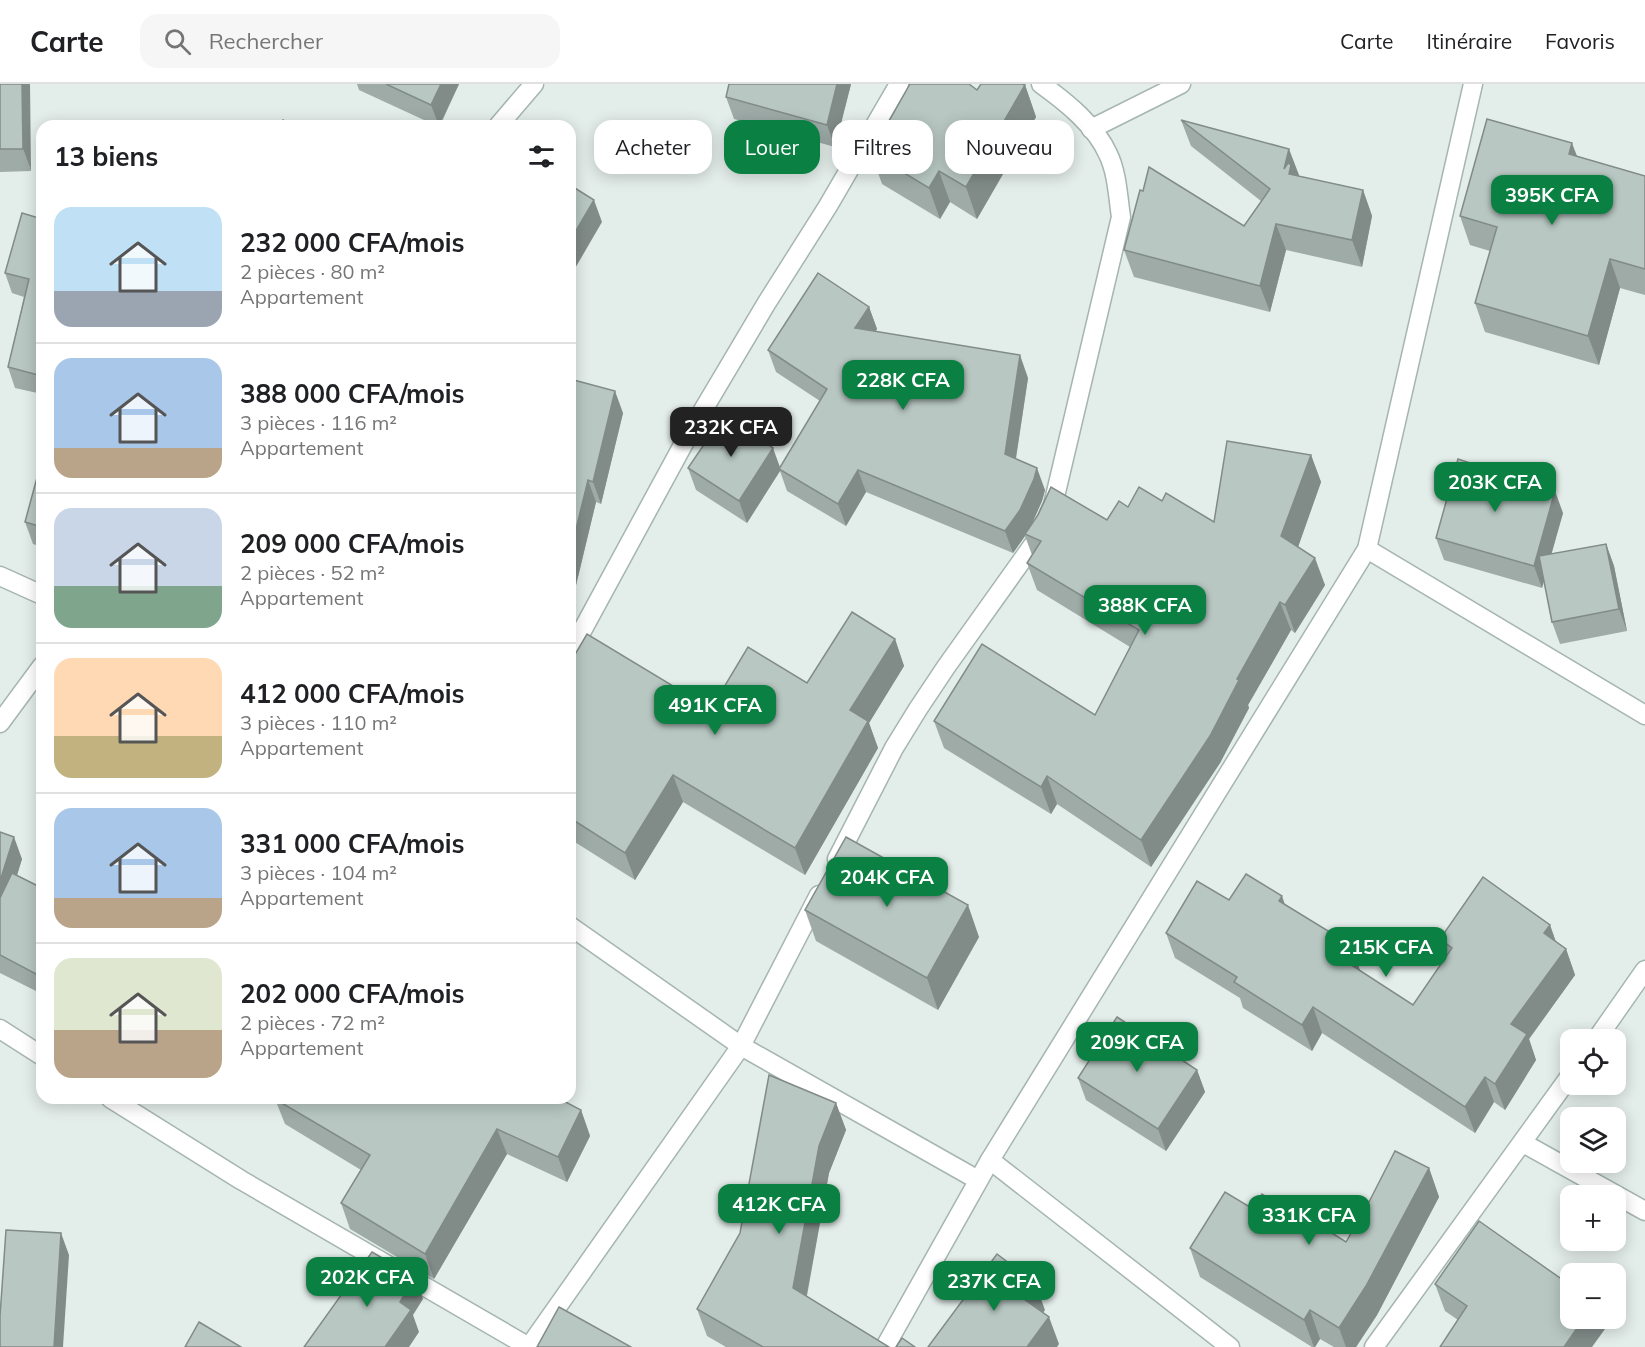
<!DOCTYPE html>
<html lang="fr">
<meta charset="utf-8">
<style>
body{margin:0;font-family:Mulish,sans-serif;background:#f6f6f6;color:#202124;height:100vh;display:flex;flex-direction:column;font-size:22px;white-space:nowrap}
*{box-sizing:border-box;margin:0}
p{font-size:20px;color:#757577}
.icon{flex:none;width:33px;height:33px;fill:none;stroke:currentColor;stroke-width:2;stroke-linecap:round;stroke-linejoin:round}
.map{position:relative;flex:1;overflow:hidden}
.details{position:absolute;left:36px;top:36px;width:540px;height:984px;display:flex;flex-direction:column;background:#fff;border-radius:18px;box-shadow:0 3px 15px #0003}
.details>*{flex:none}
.top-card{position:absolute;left:594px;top:36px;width:570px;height:54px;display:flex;gap:12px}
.fabs{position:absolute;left:1560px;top:945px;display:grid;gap:12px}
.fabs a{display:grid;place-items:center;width:66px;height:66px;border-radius:12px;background:#fff;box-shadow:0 3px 15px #0003;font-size:30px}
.price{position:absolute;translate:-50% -51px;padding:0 14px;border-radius:12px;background:#0b8043;color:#fff;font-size:20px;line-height:39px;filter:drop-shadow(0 2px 3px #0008)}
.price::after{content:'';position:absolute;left:50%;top:36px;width:18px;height:14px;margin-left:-9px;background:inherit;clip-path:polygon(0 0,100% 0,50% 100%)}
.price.selected{background:#222;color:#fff}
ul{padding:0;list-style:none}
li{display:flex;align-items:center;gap:18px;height:150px;padding:0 18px}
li+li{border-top:2px solid #e0e0e0}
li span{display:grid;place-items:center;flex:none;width:168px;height:120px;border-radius:18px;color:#555}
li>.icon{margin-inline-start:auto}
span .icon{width:72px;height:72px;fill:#fffc;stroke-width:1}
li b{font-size:26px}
h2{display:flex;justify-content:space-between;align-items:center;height:72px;padding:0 18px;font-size:26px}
.pill{padding:0 21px;border-radius:18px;background:#fff;box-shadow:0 3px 15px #0003;font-size:21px;line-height:54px}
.pill.selected{background:#0b8043;color:#fff}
header{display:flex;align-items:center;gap:36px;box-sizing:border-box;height:84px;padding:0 30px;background:#fff;border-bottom:2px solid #e0e0e0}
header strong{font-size:28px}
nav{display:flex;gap:33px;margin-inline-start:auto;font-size:21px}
.search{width:420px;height:54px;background:#f6f6f6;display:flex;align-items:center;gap:15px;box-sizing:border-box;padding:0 21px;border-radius:18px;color:#757577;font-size:22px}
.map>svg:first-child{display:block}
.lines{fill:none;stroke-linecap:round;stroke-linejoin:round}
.minor-casing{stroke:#a5b5b0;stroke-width:21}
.minor{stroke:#fff;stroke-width:18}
.wall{fill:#9eaba7}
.shaded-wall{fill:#818b88}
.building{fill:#b8c7c2;stroke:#818b88;stroke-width:1.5}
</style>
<header>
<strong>Carte</strong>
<div class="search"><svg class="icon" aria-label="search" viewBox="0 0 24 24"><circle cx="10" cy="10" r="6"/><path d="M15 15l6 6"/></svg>Rechercher</div>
<nav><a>Carte</a><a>Itinéraire</a><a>Favoris</a></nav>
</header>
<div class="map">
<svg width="1645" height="1263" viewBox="0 0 1645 1263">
<rect width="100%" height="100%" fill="#e3ede9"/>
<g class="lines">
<defs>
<g id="minor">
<polyline points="498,42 534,0"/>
<polyline points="1091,45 1181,0"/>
<polyline points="1367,465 1645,631"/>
<polyline points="0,492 42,511"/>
<polyline points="570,569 690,348 766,220 828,122 899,0"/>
<polyline points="0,639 42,582"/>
<path d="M 837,775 L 894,664 L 918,625 L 946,583 L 1038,454 L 1053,421 L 1121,133 C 1118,113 1117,88 1108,70 C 1095,41 1066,18 1041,0"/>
<polyline points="570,842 741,962 978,1096"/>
<polyline points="0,945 42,972"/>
<polyline points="1596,956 1645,886"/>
<polyline points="110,1014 241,1096 529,1263"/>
<polyline points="1523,1059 1645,1127"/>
<polyline points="990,1076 1230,1263"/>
<polyline points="529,1263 741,962 819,811"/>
<polyline points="885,1263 990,1076 1367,465 1473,0"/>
<polyline points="1374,1263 1570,992"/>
</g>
</defs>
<use href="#minor" class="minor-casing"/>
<use href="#minor" class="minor"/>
</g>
<g class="wall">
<polygon points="0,0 31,87 0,88"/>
<polygon points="357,0 459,0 440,42 437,42 359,6"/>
<polygon points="729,0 851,0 835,63 734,35 726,13"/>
<polygon points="1025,1 1036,33 977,135 950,118 940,135 882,100 871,69 977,6"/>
<polygon points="1181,36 1299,91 1298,92 1363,106 1372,132 1362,183 1286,166 1270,228 1134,193 1124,166 1244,142 1261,117 1191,62"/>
<polygon points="1577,72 1645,92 1645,211 1620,204 1599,281 1485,248 1475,219 1490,167 1470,161 1460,132"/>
<polygon points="42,135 42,310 15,304 8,283 24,213 12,209 5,189"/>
<polygon points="869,223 877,245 876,247 1028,294 1016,375 1045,406 1042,417 1032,440 1107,436 1128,423 1162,417 1214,438 1311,371 1321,398 1298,463 1325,501 1295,549 1291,546 1248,621 1249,624 1220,679 1151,783 1057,720 1051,730 944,664 934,637 1095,631 1130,563 1037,506 1027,479 1032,471 1025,452 1013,469 866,408 846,442 787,407 780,387 747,439 696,406 688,384 780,384 820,317 776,288 768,266"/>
<polygon points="570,295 623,329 601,420 596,418 570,526"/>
<polygon points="42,375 42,463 33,460 25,438"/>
<polygon points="1563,429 1551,470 1606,460 1614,482 1627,547 1560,560 1552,538 1544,495 1542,504 1444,476 1436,454"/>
<polygon points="895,555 904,582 869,639 878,664 805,791 683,718 635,796 570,755 570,579 711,625 807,599"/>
<polygon points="0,748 22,775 17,791 42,804 42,910 0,889"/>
<polygon points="1229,816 1285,820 1351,861 1360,886 1413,921 1446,873 1440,855 1550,841 1556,858 1566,865 1575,891 1529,955 1536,976 1505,1026 1494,1018 1475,1049 1322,949 1312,967 1243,924 1240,914 1175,874 1166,849"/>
<polygon points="805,826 979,853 938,926 816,857"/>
<polygon points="1197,986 1205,1008 1166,1067 1086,1016 1078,994"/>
<polygon points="275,1015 581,1026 590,1052 567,1098 507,1070 434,1195 350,1145 341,1119 361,1086 285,1040"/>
<polygon points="836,1019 846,1046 829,1089 807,1212 889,1263 726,1263 707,1252 697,1225"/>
<polygon points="1429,1084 1439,1113 1377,1231 1356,1263 1334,1263 1320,1255 1315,1263 1312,1263 1200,1193 1190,1164 1294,1131 1346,1158"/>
<polygon points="1435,1200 1570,1234 1601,1234 1605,1245 1458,1236 1445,1227"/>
</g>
<g class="shaded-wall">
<polygon points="22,0 30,0 31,87 23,65"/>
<polygon points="441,0 459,0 439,42 431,21"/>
<polygon points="837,0 851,0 835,63 827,41"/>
<polygon points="1025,1 1036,33 977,135 966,103"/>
<polygon points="1572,59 1583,88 1569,70"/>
<polygon points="1289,65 1299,91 1295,106 1284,85"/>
<polygon points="939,87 950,118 940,135 929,104"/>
<polygon points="1363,106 1372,132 1362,183 1352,156"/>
<polygon points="594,116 602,138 570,193 570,157"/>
<polygon points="1276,140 1286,166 1270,228 1260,202"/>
<polygon points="1610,175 1620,204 1599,281 1588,252"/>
<polygon points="869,223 877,245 863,266 855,244"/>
<polygon points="1020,271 1028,294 1013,392 1005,370"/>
<polygon points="615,307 623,329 601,420 593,398"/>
<polygon points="773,364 781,386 779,385 780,387 747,439 739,417"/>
<polygon points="1311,371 1321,398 1292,480 1281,452"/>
<polygon points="1037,384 1045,406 1042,417 1028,448 1025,450 1025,452 1013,469 1005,447"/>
<polygon points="858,386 866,408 846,442 838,420"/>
<polygon points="588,396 596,418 570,526 570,470"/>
<polygon points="1555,407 1563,429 1542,504 1534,482"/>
<polygon points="1606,460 1614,482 1627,547 1619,525"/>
<polygon points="1315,474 1325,501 1295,549 1285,521"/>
<polygon points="1280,518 1291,546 1248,621 1249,624 1220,679 1151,783 1141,756 1237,595"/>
<polygon points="895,555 904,582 869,639 878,664 805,791 795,764 850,626"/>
<polygon points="673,691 683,718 635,796 625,769"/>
<polygon points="1047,692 1057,720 1051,730 1041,703"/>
<polygon points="14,753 22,775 5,830 0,817 0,797"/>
<polygon points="1282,812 1291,838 1279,817"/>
<polygon points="968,821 979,853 938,926 927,894"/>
<polygon points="1550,841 1559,867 1544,849"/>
<polygon points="1351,861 1360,887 1342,875"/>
<polygon points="1566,865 1575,891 1529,955 1536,976 1505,1026 1495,1000 1511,940"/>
<polygon points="42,878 42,905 36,890"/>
<polygon points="1313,923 1322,949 1312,967 1302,941"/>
<polygon points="1197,986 1205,1008 1166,1067 1158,1045"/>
<polygon points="1485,993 1494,1018 1475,1049 1465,1023"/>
<polygon points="836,1019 846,1046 829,1089 803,1231 793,1204 819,1062"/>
<polygon points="581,1026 590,1052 567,1098 558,1073"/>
<polygon points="497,1045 507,1070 434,1195 425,1170"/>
<polygon points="1429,1084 1439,1113 1377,1231 1356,1263 1346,1263 1339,1244"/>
<polygon points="61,1149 69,1171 63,1263 54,1263"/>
<polygon points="415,1193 423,1215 413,1231 419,1248 409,1263 385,1263 400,1218"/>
<polygon points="1035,1199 1045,1226 1034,1242 1024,1215"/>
<polygon points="1310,1226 1320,1255 1315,1263 1314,1263 1304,1236"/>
<polygon points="1049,1233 1059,1260 1057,1263 1027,1263"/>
<polygon points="1584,1234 1601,1234 1605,1245 1592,1263 1564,1263"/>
</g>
<g class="building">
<polygon points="0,0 22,0 23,65 0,65"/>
<polygon points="386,0 441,0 431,21"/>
<polygon points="729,0 837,0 827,41 726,13"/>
<polygon points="910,0 969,0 977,6 981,0 1022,0 1025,1 966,103 939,87 929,104 871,69"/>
<polygon points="1487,35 1572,59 1569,70 1645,92 1645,185 1610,175 1588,252 1475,219 1497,143 1460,132"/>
<polygon points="283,36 294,42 279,42"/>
<polygon points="1181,36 1289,65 1284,85 1288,79 1291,81 1289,90 1363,106 1352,156 1276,140 1260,202 1124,166 1140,106 1143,107 1149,83 1244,142 1270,105"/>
<polygon points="570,101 594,116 570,157"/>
<polygon points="22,129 42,135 42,292 8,283 29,195 5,189"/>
<polygon points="818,189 869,223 855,244 1020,271 1005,370 1037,384 1034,395 1020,426 1005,447 858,386 838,420 779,385 827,305 768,266"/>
<polygon points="570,295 615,307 593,398 588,396 570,470"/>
<polygon points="724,331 773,364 739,417 688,384"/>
<polygon points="1227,357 1311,371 1281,452 1315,474 1285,521 1280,518 1237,595 1239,596 1210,652 1141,756 1047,692 1041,703 934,637 982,560 1095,631 1139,546 1027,479 1041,457 1025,450 1038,431 1051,403 1107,436 1119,417 1128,423 1139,403 1162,417 1166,409 1214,438"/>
<polygon points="42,375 42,443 25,438"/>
<polygon points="1458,375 1555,407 1534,482 1436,454"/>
<polygon points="1606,460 1619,525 1552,538 1539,472"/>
<polygon points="852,528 895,555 850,626 868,637 795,764 673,691 625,769 570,734 570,579 587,550 711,625 748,563 807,599"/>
<polygon points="0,748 14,753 0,797"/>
<polygon points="846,753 968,821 927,894 805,826"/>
<polygon points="12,789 42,804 42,878 36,890 0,871 0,814"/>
<polygon points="1246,790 1282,812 1279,817 1351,861 1342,875 1413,921 1452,864 1440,855 1483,793 1550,841 1544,849 1566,865 1511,940 1527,950 1495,1000 1485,993 1465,1023 1313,923 1302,941 1234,898 1237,893 1166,849 1197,797 1229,816"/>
<polygon points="1117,933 1197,986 1158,1045 1078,994"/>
<polygon points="769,991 836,1019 819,1062 793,1204 889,1263 763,1263 697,1225 740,1149"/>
<polygon points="276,1014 558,1014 581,1026 558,1073 497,1045 425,1170 341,1119 370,1071 275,1015"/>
<polygon points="1395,1067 1429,1084 1366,1202 1339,1244 1310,1226 1304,1236 1190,1164 1225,1108 1253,1125 1262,1110 1294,1131 1297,1127 1346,1158 1370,1116"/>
<polygon points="1479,1137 1570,1201 1570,1234 1584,1234 1564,1263 1440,1263 1467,1222 1435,1200"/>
<polygon points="6,1146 61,1149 54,1263 0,1263 0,1232"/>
<polygon points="372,1168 415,1193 400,1218 411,1226 385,1263 304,1263"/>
<polygon points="997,1170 1035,1199 1024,1215 1049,1233 1027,1263 928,1263"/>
<polygon points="559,1223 631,1263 537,1263"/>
<polygon points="199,1238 241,1263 185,1263"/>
<polygon points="902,1254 915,1263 896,1263"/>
</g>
</svg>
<div class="fabs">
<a><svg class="icon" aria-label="locate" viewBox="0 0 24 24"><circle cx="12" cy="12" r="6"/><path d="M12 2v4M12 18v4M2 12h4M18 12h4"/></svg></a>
<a><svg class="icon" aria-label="layers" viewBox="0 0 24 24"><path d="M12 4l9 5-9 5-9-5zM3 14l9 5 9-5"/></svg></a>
<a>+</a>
<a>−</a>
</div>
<b class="price" style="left:1552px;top:142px">395K CFA</b>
<b class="price" style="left:903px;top:327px">228K CFA</b>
<b class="price selected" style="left:731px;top:374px">232K CFA</b>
<b class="price" style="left:1495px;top:429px">203K CFA</b>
<b class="price" style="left:1145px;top:552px">388K CFA</b>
<b class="price" style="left:715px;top:652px">491K CFA</b>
<b class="price" style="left:887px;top:824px">204K CFA</b>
<b class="price" style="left:1386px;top:894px">215K CFA</b>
<b class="price" style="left:1137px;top:989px">209K CFA</b>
<b class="price" style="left:779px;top:1151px">412K CFA</b>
<b class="price" style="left:1309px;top:1162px">331K CFA</b>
<b class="price" style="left:367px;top:1224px">202K CFA</b>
<b class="price" style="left:994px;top:1228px">237K CFA</b>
<div class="top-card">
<a class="pill">Acheter</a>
<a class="pill selected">Louer</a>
<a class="pill">Filtres</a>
<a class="pill">Nouveau</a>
</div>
<section class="details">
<h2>13 biens<svg class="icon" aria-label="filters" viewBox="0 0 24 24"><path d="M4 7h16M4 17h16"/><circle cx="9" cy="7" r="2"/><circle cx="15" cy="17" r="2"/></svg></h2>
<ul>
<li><span style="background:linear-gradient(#bfe0f5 70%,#9aa5b1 0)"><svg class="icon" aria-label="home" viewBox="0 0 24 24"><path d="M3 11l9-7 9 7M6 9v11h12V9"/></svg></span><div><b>232 000 CFA/mois</b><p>2 pièces · 80 m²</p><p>Appartement</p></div></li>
<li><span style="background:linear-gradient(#a9c7e8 75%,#b9a48a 0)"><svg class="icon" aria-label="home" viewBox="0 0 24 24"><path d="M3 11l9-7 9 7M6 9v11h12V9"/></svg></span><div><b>388 000 CFA/mois</b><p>3 pièces · 116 m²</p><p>Appartement</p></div></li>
<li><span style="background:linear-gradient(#c9d6e8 65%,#7fa58c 0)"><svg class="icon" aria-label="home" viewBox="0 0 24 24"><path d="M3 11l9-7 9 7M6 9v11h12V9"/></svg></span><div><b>209 000 CFA/mois</b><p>2 pièces · 52 m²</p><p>Appartement</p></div></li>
<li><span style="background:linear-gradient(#ffd9b3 65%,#c2b280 0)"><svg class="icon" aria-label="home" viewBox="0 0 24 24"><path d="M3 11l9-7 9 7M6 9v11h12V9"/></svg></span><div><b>412 000 CFA/mois</b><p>3 pièces · 110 m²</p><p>Appartement</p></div></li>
<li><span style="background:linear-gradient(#a9c7e8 75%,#b9a48a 0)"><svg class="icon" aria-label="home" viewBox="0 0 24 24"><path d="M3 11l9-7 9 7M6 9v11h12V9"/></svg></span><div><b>331 000 CFA/mois</b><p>3 pièces · 104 m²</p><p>Appartement</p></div></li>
<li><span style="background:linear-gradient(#dfe7d0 60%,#b9a48a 0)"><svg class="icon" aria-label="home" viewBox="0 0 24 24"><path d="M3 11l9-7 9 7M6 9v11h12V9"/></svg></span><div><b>202 000 CFA/mois</b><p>2 pièces · 72 m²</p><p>Appartement</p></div></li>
</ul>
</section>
</div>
